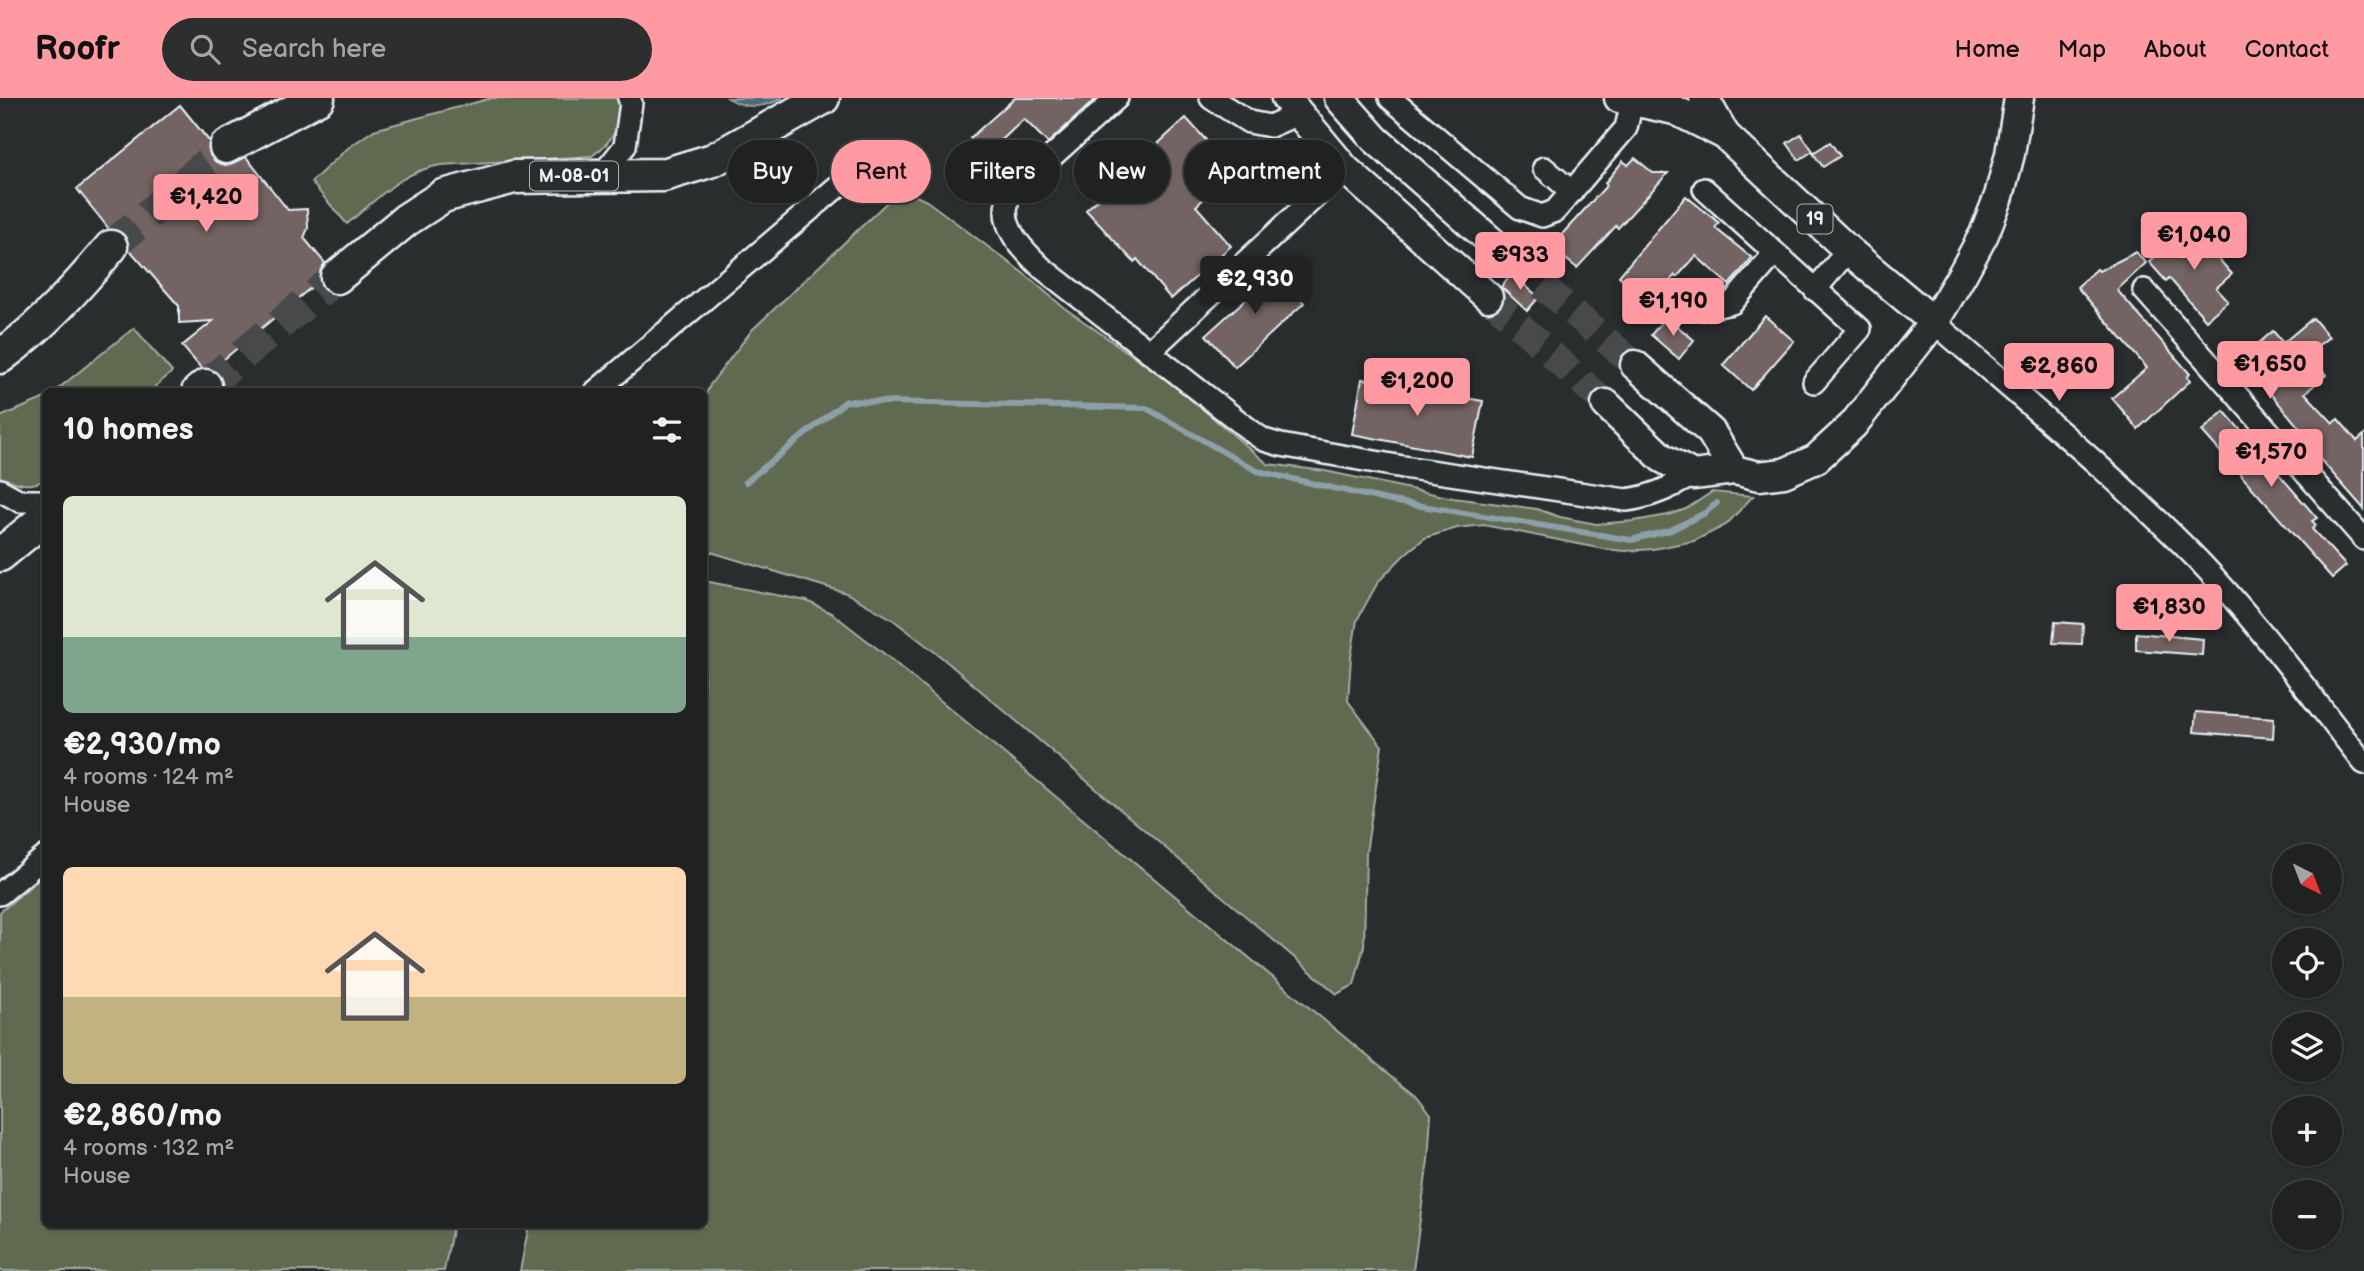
<!DOCTYPE html>
<meta charset="utf-8">
<style>
body{margin:0;font-family:"Balsamiq Sans",sans-serif;background:#2d2f2f;color:#f1f3f6;height:100vh;display:flex;flex-direction:column;font-size:26px;white-space:nowrap}
*{box-sizing:border-box;margin:0}
p{font-size:23px;color:#a2a4a5}
.icon{flex:none;width:38px;height:38px;fill:none;stroke:currentColor;stroke-width:2;stroke-linecap:round;stroke-linejoin:round}
.map{position:relative;flex:1;overflow:hidden}
.drawer{position:absolute;left:42px;top:290px;width:665px;height:840px;display:flex;flex-direction:column;background:#202222;border-radius:10px;box-shadow:0 2px 5px #0004,0 0 0 2px #3d3f40}
.drawer>*{flex:none}
.top-card{position:absolute;left:728px;top:42px;width:665px;height:63px;display:flex;gap:14px}
.needle{width:46px;rotate:138deg}
.buttons{position:absolute;left:2272px;top:746px;display:grid;gap:14px}
.buttons a{display:grid;place-items:center;width:70px;height:70px;border-radius:50%;background:#202222;box-shadow:0 2px 5px #0004,0 0 0 2px #3d3f40;font-size:35px}
.price{position:absolute;translate:-50% -60px;padding:0 16px;border-radius:7px;background:#ff9aa2;color:#111;font-size:23px;line-height:46px;filter:drop-shadow(0 2px 4px #0008)}
.price::after{content:'';position:absolute;left:50%;top:42px;width:21px;height:16px;margin-left:-10px;background:inherit;clip-path:polygon(0 0,100% 0,50% 100%)}
.price.current{background:#222;color:#fff}
ul{padding:0;list-style:none}
li{display:grid;align-content:center;gap:14px;height:371px;padding:0 21px}
li span{display:grid;place-items:center;height:217px;border-radius:10px;color:#555}
li>.icon{margin-inline-start:auto}
span .icon{width:126px;height:126px;fill:#fffc;stroke-width:1}
li b{font-size:30px}
h2{display:flex;justify-content:space-between;align-items:center;height:84px;padding:0 21px;font-size:30px}
.pill{padding:0 24px;border-radius:32px;background:#202222;box-shadow:0 2px 5px #0004,0 0 0 2px #3d3f40;font-size:24px;line-height:63px}
.pill.current{background:#ff9aa2;color:#111}
header{display:flex;align-items:center;gap:42px;box-sizing:border-box;height:98px;padding:0 35px;background:#ff9aa2;color:#111}
header strong{font-size:33px}
nav{display:flex;gap:38px;margin-inline-start:auto;font-size:24px}
.search{width:490px;height:63px;background:#2d2f2f;display:flex;align-items:center;gap:18px;box-sizing:border-box;padding:0 24px;border-radius:38px;color:#a2a4a5;font-size:26px}
.map>svg:first-child{display:block}
.green{fill:#5e6a51;stroke:#a3aea4;stroke-width:2}
.water{fill:#506a75;stroke:#8da0a9;stroke-width:2}
.lines{fill:none;stroke-linecap:round;stroke-linejoin:round}
.stream{stroke:#8da0a9;stroke-width:6}
.building{fill:#736462;stroke:#e8f1f8;stroke-width:2}
.major-tunnel{stroke:#464a4c;stroke-width:28;stroke-dasharray:28 14;stroke-linecap:butt}
.highway-tunnel{stroke:#464a4c;stroke-width:32;stroke-dasharray:32 16;stroke-linecap:butt}
.minor-casing{stroke:#e8f1f8;stroke-width:26}
.major-casing{stroke:#e8f1f8;stroke-width:33}
.highway-casing{stroke:#e8f1f8;stroke-width:37}
.minor{stroke:#2a2d2e;stroke-width:21}
.major{stroke:#2a2d2e;stroke-width:28}
.highway{stroke:#2a2d2e;stroke-width:32}
.labels{text-anchor:middle;dominant-baseline:central;stroke-width:7;stroke-linejoin:round;paint-order:stroke}
.shield{fill:#2a2d2e;stroke:#afb6bb;stroke-width:2}
.shield-label{font-size:18px;font-weight:bold;fill:#e8f1f8}
</style>
<header>
<strong>Roofr</strong>
<div class="search"><svg class="icon" aria-label="search" viewBox="0 0 24 24"><circle cx="10" cy="10" r="6"/><path d="M15 15l6 6"/></svg>Search here</div>
<nav><a>Home</a><a>Map</a><a>About</a><a>Contact</a></nav>
</header>
<div class="map">
<svg width="2364" height="1173" viewBox="0 0 2364 1173">
<rect width="100%" height="100%" fill="#2a2d2e"/>
<filter id="ink" filterUnits="userSpaceOnUse"><feTurbulence type="fractalNoise" baseFrequency=".0143" numOctaves="2"/><feDisplacementMap in="SourceGraphic" scale="14" xChannelSelector="R" yChannelSelector="G"/><feConvolveMatrix kernelMatrix="1 2 1 2 8 2 1 2 1" color-interpolation-filters="sRGB"/></filter>
<g filter="url(#ink)">
<g class="green">
<path d="M 492,0 L 618,0 C 626,24 612,44 592,58 L 441,67 C 401,73 378,101 347,126 L 311,84 L 348,50 L 374,32 Z"/>
<polygon points="901,91 927,103 1027,178 1063,209 1169,283 1268,366 1325,373 1453,400 1537,411 1560,419 1596,426 1634,423 1668,417 1686,411 1712,394 1753,398 1726,427 1694,443 1653,451 1625,453 1603,451 1484,427 1457,430 1425,440 1405,456 1378,484 1357,522 1351,559 1348,603 1382,648 1366,755 1364,848 1354,887 1337,896 940,558 892,521 846,495 704,452 704,302 710,287 752,232"/>
<polygon points="134,230 172,274 149,294 54,294"/>
<path d="M 45,300 L 45,381 C 30,391 16,385 0,379 L 0,319 Z"/>
<polygon points="704,483 807,503 833,516 887,558 1378,967 1416,997 1431,1016 1428,1062 1413,1173 520,1173 529,1127 704,1127"/>
<polygon points="45,776 46,1127 453,1127 444,1173 0,1173 0,814"/>
</g>
<path class="water" d="M 728,0 L 783,0 C 763,10 747,12 728,0 Z"/>
<g class="lines">
<polyline class="stream" points="746,384 846,303 1146,310 1257,373 1391,403 1631,442 1671,432 1705,415 1717,405"/>
</g>
<g class="building">
<polygon points="1015,0 1097,0 1048,45 1024,21 986,57 970,40"/>
<polygon points="180,7 209,43 210,57 216,64 226,67 246,59 288,112 307,111 308,130 304,140 325,165 320,173 319,183 212,271 201,270 182,248 213,223 179,225 179,208 129,151 128,142 123,135 109,131 77,91"/>
<polygon points="1186,20 1234,73 1196,108 1231,148 1171,201 1137,161 1134,164 1086,112"/>
<polygon points="1801,36 1813,53 1799,62 1787,45"/>
<polygon points="1830,44 1840,58 1823,69 1813,55"/>
<polygon points="1635,60 1653,75 1668,75 1618,130 1616,128 1577,170 1552,150 1564,134 1607,87 1605,85 1623,63 1628,67"/>
<polygon points="1686,98 1719,125 1715,130 1752,160 1729,187 1696,158 1677,179 1675,177 1651,206 1619,178"/>
<polygon points="2189,128 2232,176 2216,190 2228,203 2206,222 2169,180 2166,183 2149,164"/>
<polygon points="2136,154 2146,165 2117,192 2190,276 2187,279 2190,283 2138,331 2112,300 2147,270 2077,189 2097,171 2099,173"/>
<polygon points="1261,168 1266,168 1276,174 1304,205 1235,269 1206,237 1257,191 1247,180"/>
<polygon points="1511,176 1539,199 1527,213 1501,189"/>
<polygon points="1765,218 1794,243 1751,292 1723,267"/>
<polygon points="1666,219 1694,242 1679,261 1651,237"/>
<polygon points="2313,220 2329,239 2307,256 2326,277 2305,295 2333,325 2338,321 2357,343 2364,337 2364,411 2318,359 2319,353 2260,283 2255,281 2239,262 2273,233 2283,245"/>
<polygon points="1362,281 1483,303 1472,359 1352,336"/>
<polygon points="2224,313 2317,420 2312,423 2316,427 2312,431 2346,468 2332,480 2202,333"/>
<polygon points="2055,524 2083,526 2082,546 2053,545"/>
<polygon points="2136,535 2203,541 2202,557 2136,552"/>
<polygon points="2196,614 2274,620 2273,640 2194,634"/>
</g>
<g class="lines">
<g class="major-tunnel">
<polyline points="1510,160 1635,267"/>
<polyline points="1488,199 1606,306"/>
</g>
<g class="highway-tunnel">
<polyline points="111,149 226,49"/>
<polyline points="205,288 337,179"/>
</g>
<defs>
<g id="minor">
<path d="M 1117,0 L 1010,96 C 996,126 1022,151 1042,170 L 1255,336 L 1264,342 L 1281,347 L 1403,369 L 1626,402 C 1652,399 1671,389 1693,377"/>
<polyline points="1211,0 1249,24 1270,28 1298,16"/>
<polyline points="1390,0 1520,110 1542,118 1555,113 1626,30 1632,4"/>
<polyline points="1544,70 1572,94"/>
<polyline points="601,78 625,48 631,5 629,0"/>
<polyline points="1704,91 1860,231 1814,284"/>
<polyline points="1815,192 1848,152"/>
<polyline points="2144,192 2364,441"/>
<polyline points="1703,211 1732,205 1775,155"/>
<path d="M 1934,224 C 2023,302 2116,378 2199,463 C 2259,526 2310,597 2364,665"/>
<polyline points="1150,253 1345,71"/>
<polyline points="595,294 838,88"/>
<polyline points="0,392 20,403 46,403"/>
<polyline points="0,796 46,758"/>
</g>
<g id="major">
<polyline points="1286,0 1345,71 1488,199"/>
<polyline points="1339,0 1375,41 1510,160"/>
<polyline points="1619,0 1675,12 1725,37 1848,152 1934,224"/>
<polyline points="1704,0 1725,37"/>
<polyline points="1635,267 1711,334 1734,372"/>
<polyline points="1606,306 1662,360 1693,377 1734,372 1759,378 1784,375 1816,361 1853,327 1934,224 1963,175 1984,136 1999,98 2010,56 2019,0"/>
</g>
<g id="highway">
<polyline points="226,49 318,0"/>
<polyline points="337,179 406,122 443,98 514,79 663,77 713,62 823,0"/>
<path d="M 0,259 C 42,228 77,190 111,149"/>
<polyline points="198,294 205,288"/>
<polyline points="0,457 46,419"/>
</g>
</defs>
<use href="#minor" class="minor-casing"/>
<use href="#major" class="major-casing"/>
<use href="#highway" class="highway-casing"/>
<use href="#minor" class="minor"/>
<use href="#major" class="major"/>
<use href="#highway" class="highway"/>
</g>
</g>
<g class="labels">
<g class="shield">
<rect x="530" y="63.5" width="88" height="29" rx="5"/>
<rect x="1797.5" y="106.5" width="35" height="29" rx="5"/>
</g>
<g class="shield-label">
<text x="574" y="78">М-08-01</text>
<text x="1815" y="121">19</text>
</g>
</g>
</svg>
<div class="buttons">
<a><svg class="needle" viewBox="-14 -14 28 28"><path d="M0-13l5 13h-10z" fill="#e53935"/><path d="M0 13l5-13h-10z" fill="#a2a4a5"/></svg></a>
<a><svg class="icon" aria-label="locate" viewBox="0 0 24 24"><circle cx="12" cy="12" r="6"/><path d="M12 2v4M12 18v4M2 12h4M18 12h4"/></svg></a>
<a><svg class="icon" aria-label="layers" viewBox="0 0 24 24"><path d="M12 4l9 5-9 5-9-5zM3 14l9 5 9-5"/></svg></a>
<a>+</a>
<a>−</a>
</div>
<b class="price" style="left:206px;top:136px">€1,420</b>
<b class="price" style="left:2194px;top:174px">€1,040</b>
<b class="price" style="left:1520px;top:194px">€933</b>
<b class="price current" style="left:1255px;top:218px">€2,930</b>
<b class="price" style="left:1673px;top:240px">€1,190</b>
<b class="price" style="left:2270px;top:303px">€1,650</b>
<b class="price" style="left:2059px;top:305px">€2,860</b>
<b class="price" style="left:1417px;top:320px">€1,200</b>
<b class="price" style="left:2271px;top:391px">€1,570</b>
<b class="price" style="left:2169px;top:546px">€1,830</b>
<div class="top-card">
<a class="pill">Buy</a>
<a class="pill current">Rent</a>
<a class="pill">Filters</a>
<a class="pill">New</a>
<a class="pill">Apartment</a>
</div>
<section class="drawer">
<h2>10 homes<svg class="icon" aria-label="filters" viewBox="0 0 24 24"><path d="M4 7h16M4 17h16"/><circle cx="9" cy="7" r="2"/><circle cx="15" cy="17" r="2"/></svg></h2>
<ul>
<li><span style="background:linear-gradient(#dfe7d0 65%,#7fa58c 0)"><svg class="icon" aria-label="home" viewBox="0 0 24 24"><path d="M3 11l9-7 9 7M6 9v11h12V9"/></svg></span><div><b>€2,930/mo</b><p>4 rooms · 124 m²</p><p>House</p></div></li>
<li><span style="background:linear-gradient(#ffd9b3 60%,#c2b280 0)"><svg class="icon" aria-label="home" viewBox="0 0 24 24"><path d="M3 11l9-7 9 7M6 9v11h12V9"/></svg></span><div><b>€2,860/mo</b><p>4 rooms · 132 m²</p><p>House</p></div></li>
</ul>
</section>
</div>
